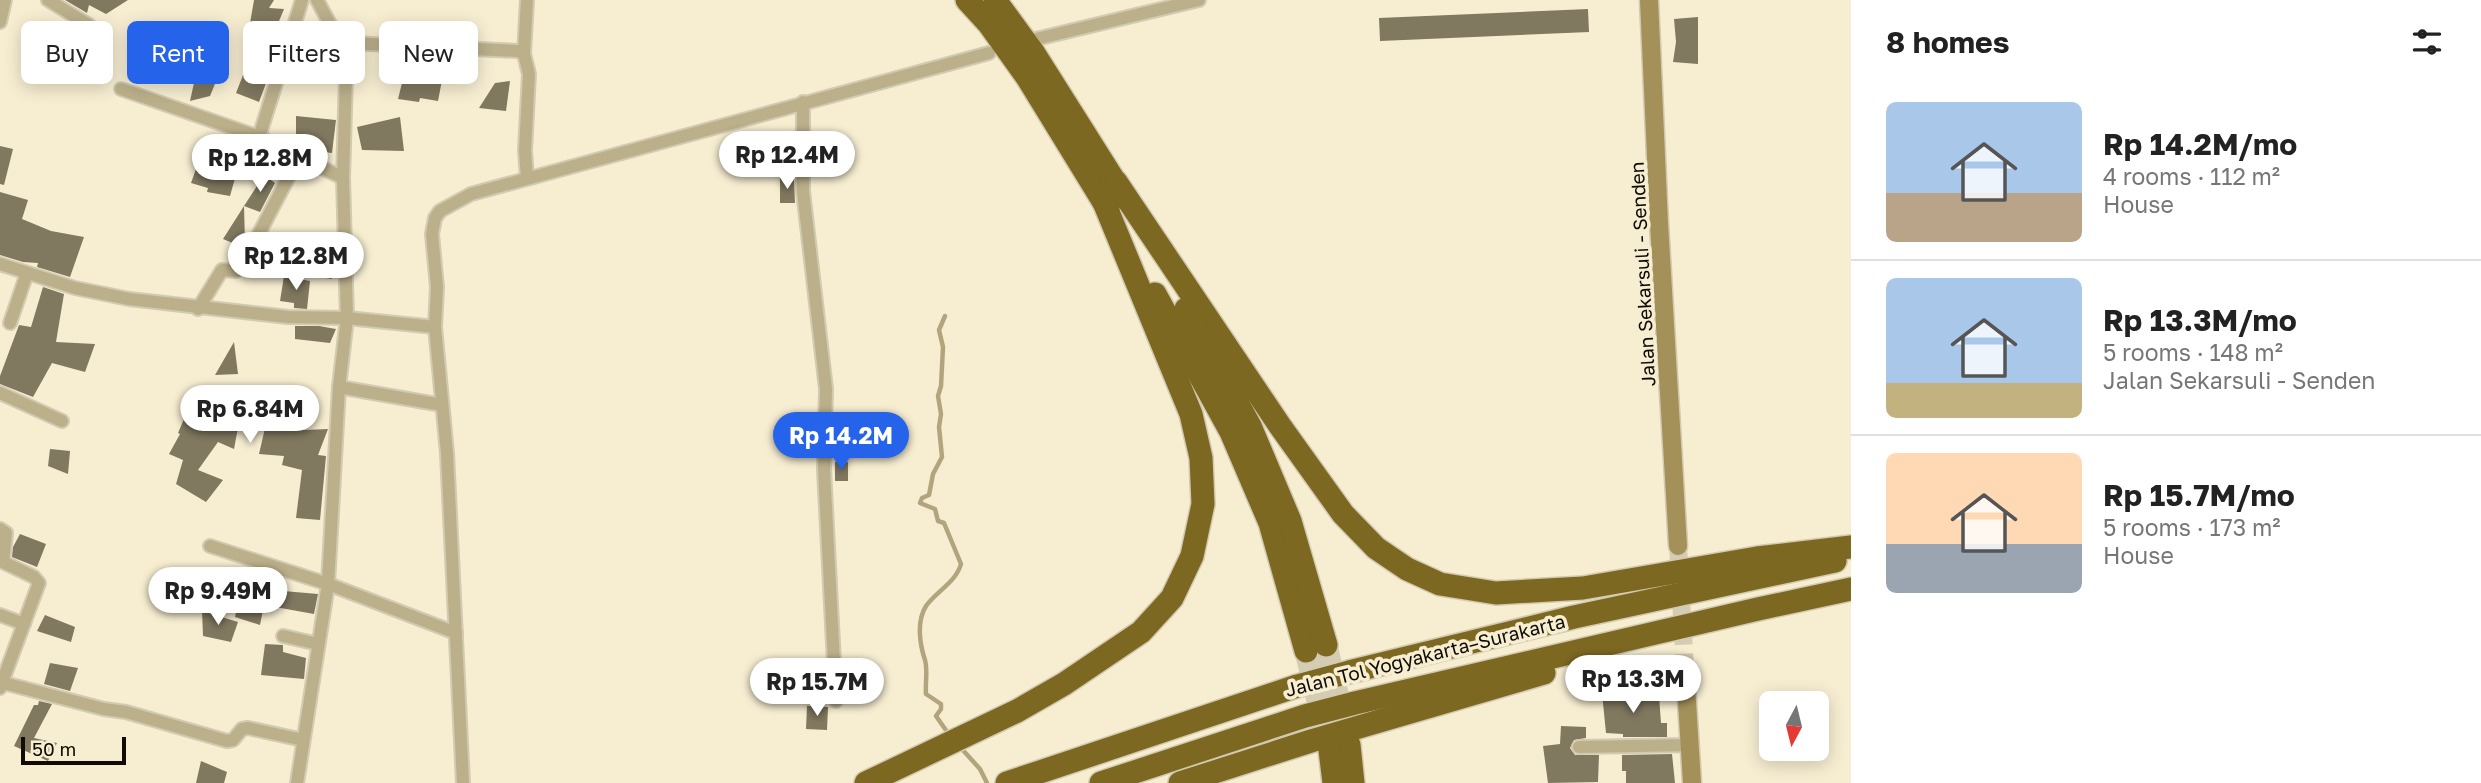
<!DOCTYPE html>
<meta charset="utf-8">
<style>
body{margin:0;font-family:"Golos Text",sans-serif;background:#f6f6f6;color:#222;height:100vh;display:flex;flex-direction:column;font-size:26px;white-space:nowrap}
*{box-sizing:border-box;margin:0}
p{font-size:23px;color:#767676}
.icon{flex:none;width:38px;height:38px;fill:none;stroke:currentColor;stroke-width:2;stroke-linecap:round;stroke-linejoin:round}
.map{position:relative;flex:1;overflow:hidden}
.drawer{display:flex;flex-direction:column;background:#fff;width:630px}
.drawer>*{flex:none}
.banner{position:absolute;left:21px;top:21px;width:665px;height:63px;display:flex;gap:14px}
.needle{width:46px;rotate:187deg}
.fabs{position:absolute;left:1759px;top:691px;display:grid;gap:14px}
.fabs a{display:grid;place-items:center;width:70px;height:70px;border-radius:10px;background:#fff;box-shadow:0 4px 18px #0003;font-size:35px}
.scale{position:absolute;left:21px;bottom:18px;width:105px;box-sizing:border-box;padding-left:7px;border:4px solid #100c04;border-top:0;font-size:19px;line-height:24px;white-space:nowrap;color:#100c04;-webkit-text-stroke:5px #f7eed2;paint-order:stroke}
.price{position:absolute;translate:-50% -60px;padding:0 16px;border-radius:24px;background:#fff;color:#222;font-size:23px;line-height:46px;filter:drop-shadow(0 2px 4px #0008)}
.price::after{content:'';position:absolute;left:50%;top:42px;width:21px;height:16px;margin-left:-10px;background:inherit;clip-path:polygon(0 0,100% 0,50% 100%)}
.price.active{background:#2563eb;color:#fff}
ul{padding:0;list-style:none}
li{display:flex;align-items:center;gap:21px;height:175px;padding:0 35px}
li+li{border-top:2px solid #e0e0e0}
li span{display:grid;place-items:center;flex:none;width:196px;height:140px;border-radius:10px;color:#555}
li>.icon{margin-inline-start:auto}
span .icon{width:84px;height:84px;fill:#fffc;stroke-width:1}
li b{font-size:30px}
h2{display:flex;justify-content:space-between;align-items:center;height:84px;padding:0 35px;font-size:30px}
.chip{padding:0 24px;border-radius:10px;background:#fff;box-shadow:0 4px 18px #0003;font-size:24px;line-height:63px}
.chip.active{background:#2563eb;color:#fff}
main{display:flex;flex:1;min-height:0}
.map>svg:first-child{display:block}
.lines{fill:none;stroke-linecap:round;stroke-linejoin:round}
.stream{stroke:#b2a57e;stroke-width:4.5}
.building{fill:#80785f}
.secondary-tunnel{stroke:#d4ccb3;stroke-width:18;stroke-dasharray:18 9;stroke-linecap:butt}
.highway-tunnel{stroke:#d4ccb3;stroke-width:23;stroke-dasharray:23 11;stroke-linecap:butt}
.street-casing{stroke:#d2cab1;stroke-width:16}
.secondary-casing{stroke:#d2cab1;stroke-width:21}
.highway-casing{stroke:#d2cab1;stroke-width:26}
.street{stroke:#bcb08b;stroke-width:12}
.secondary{stroke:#a39159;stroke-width:18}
.highway{stroke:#7d6821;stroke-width:23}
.labels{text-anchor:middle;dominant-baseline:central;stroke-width:7;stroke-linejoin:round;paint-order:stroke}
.street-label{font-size:19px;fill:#100c04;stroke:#f7eed2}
</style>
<main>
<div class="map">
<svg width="1851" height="783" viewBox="0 0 1851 783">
<rect width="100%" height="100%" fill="#f7eed2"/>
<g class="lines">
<g class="stream">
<path d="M 945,316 L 939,330 L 943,347 L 941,386 L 938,396 L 941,414 L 939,427 L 942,457 L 933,474 L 929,495 L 922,498 L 920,503 L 935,509 L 938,521 L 944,523 L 961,564 C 956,582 937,591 926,606 C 916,622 920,645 925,660 C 928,671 925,683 926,694 L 941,704 L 941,709 L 936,716 L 950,736"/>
<polyline points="961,748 980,769 987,783"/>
</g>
</g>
<g class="building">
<polygon points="65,0 128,0 106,14 89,5 87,13"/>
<polygon points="254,0 274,0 269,8 284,9 272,38 248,35"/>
<polygon points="1588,9 1589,32 1380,41 1379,18"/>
<polygon points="1698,17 1698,64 1673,62 1676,42 1674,19"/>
<polygon points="48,37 78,51 68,61 74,62 57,83 30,70 40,54 41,54"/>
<polygon points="408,59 423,60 422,74 443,75 438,101 420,98 419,102 398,99"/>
<polygon points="197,69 217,79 210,96 190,101"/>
<polygon points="245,70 268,78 259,102 236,93"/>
<polygon points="510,81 506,111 479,108 495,83"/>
<polygon points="296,116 336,120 332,153 306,150 296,145"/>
<polygon points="400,117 404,151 362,150 357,127"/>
<polygon points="206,141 217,147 216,150 241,157 230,196 207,192 208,188 191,183"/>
<polygon points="0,146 13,149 4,185 0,184"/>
<polygon points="260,149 286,163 282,170 253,161"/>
<polygon points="264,175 275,183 260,212 244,206"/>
<polygon points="780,178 794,178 795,203 780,203"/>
<polygon points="0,192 28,200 22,219 51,231 84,237 70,277 37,267 38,263 23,262 0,255"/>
<polygon points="244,206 245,242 242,247 223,239"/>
<polygon points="305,250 334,256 332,279 301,274"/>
<polygon points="284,276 310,281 307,309 294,308 294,303 280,301"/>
<polygon points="43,287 64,294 56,342 95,344 85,372 52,363 33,397 0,384 0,376 19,325 31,327"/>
<polygon points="295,326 319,326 336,329 330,343 295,339"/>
<polygon points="234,342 238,374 215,375"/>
<polygon points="204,387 247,399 249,394 290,399 280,431 328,429 318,455 326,456 320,520 296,518 302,470 282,465 284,456 259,454 265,428 240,417 234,449 218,442 198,470 223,480 206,502 176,484 183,460 169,454 180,434 178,433 184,419 193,422"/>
<polygon points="50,449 70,451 68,474 48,466"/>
<rect x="835" y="462" width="13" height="19"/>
<polygon points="20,534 46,544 37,567 12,557 13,547"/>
<polygon points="233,570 260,576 260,589 318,594 314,614 264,605 260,625 235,617 242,585 233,582"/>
<polygon points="202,611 238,622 231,642 203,636"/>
<polygon points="45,615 75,627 71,642 37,631"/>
<polygon points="265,644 283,645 283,652 306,658 304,679 261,675"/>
<polygon points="50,663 78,668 70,691 44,684"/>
<polygon points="1618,690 1637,690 1637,697 1659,696 1661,723 1667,723 1667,737 1623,737 1623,734 1606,733 1602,693 1618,694"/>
<polygon points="39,701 52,704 34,738 57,743 48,761 14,746 34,705 38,705"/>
<polygon points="807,706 828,707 827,730 806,729"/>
<polygon points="1561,726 1586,727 1586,738 1574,740 1570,748 1575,755 1599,755 1598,782 1548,783 1543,746 1560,744"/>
<polygon points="1672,754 1675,783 1626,783 1626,771 1622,771 1622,755"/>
<polygon points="201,761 227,772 224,783 196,783"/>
</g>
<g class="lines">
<polyline class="secondary-tunnel" points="1678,546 1685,669"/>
<g class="highway-tunnel">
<polyline points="1326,645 1344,724"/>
<polyline points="1306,651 1325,730"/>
</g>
<defs>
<g id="street">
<polyline points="48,0 89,25"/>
<polyline points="317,0 330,24 347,43 518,51 524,54 529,74 525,150 527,178"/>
<polyline points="0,22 5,0"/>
<polyline points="1036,39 1199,0"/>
<polyline points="524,54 527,0"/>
<polyline points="121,89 259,137 343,178"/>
<polyline points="803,102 803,191 826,389 824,470 836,701"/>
<polyline points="259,137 302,0"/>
<polyline points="0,264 75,288 129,299 288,317 347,318 435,327"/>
<polyline points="198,309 222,270 236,271 241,268 299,157"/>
<polyline points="10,323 27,273"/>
<polyline points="339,387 442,405"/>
<polyline points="0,393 62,421"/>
<polyline points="0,529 6,533 3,562 34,577 39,583 0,688"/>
<polyline points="210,546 328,584 456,633"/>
<polyline points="0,615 24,624"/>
<polyline points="283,636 318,644"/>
<polyline points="0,682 104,709 126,712 227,741 233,740 242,729 248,728 303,740"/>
<polyline points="1579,747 1690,745"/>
<polyline points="297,783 328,584 339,387 347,318 343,178 347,43"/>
<polyline points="463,783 447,453 435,327 437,287 432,234 435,218 440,211 471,194 989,53"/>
</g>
<g id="secondary">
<polyline points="1649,0 1659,223 1678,546"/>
<polyline points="1685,669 1692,783"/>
</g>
<g id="highway">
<polyline points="967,0 989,24 1027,77 1108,209"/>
<polyline points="995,0 1033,52 1122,193"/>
<polyline points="1116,182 1280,426 1343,514 1376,548 1407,569 1440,584 1496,593 1583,588 1757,558 1851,547"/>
<polyline points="1155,294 1231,432 1270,523 1306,651"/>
<polyline points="1186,309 1250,426 1290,521 1326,645"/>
<polyline points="1349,745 1353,783"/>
<polyline points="1330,750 1334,783"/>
<polyline points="866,783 1017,711 1064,684 1141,632 1172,598 1192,556 1203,504 1201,458 1191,414 1101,195"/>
<polyline points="1007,783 1297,686 1349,672 1574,617 1835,561"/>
<polyline points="1101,783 1305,716 1355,703 1758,609 1851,589"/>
<polyline points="1180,783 1311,741 1544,673"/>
</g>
</defs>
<use href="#street" class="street-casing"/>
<use href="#secondary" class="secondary-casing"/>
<use href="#highway" class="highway-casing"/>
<use href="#street" class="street"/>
<use href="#secondary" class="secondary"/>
<use href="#highway" class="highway"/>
</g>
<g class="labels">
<g class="street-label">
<text transform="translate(1642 274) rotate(-93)">Jalan Sekarsuli - Senden</text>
<text transform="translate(1425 655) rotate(-14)">Jalan Tol Yogyakarta–Surakarta</text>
</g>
</g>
</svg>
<div class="fabs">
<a><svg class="needle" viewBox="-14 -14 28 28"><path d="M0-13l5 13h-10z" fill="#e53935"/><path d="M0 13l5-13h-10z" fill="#767676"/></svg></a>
</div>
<div class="scale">50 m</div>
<b class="price" style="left:787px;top:191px">Rp 12.4M</b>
<b class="price" style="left:260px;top:194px">Rp 12.8M</b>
<b class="price" style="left:296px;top:292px">Rp 12.8M</b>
<b class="price" style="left:250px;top:445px">Rp 6.84M</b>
<b class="price active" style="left:841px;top:472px">Rp 14.2M</b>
<b class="price" style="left:218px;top:627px">Rp 9.49M</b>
<b class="price" style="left:1633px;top:715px">Rp 13.3M</b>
<b class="price" style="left:817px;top:718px">Rp 15.7M</b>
<div class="banner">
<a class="chip">Buy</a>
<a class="chip active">Rent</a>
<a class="chip">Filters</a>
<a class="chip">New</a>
</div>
</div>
<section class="drawer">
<h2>8 homes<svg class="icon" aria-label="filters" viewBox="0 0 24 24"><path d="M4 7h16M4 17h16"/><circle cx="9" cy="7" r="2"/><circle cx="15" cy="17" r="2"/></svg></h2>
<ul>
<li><span style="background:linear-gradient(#a9c7e8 65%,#b9a48a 0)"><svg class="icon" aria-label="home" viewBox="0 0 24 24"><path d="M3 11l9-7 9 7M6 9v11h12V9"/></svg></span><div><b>Rp 14.2M/mo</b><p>4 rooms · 112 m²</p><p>House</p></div></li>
<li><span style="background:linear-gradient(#a9c7e8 75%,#c2b280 0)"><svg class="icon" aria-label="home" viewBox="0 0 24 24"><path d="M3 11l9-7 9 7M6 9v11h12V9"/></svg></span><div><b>Rp 13.3M/mo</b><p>5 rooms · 148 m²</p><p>Jalan Sekarsuli - Senden</p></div></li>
<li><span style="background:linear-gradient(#ffd9b3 65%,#9aa5b1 0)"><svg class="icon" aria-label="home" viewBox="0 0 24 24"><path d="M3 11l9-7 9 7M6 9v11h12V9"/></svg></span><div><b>Rp 15.7M/mo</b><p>5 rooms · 173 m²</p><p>House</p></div></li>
</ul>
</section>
</main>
